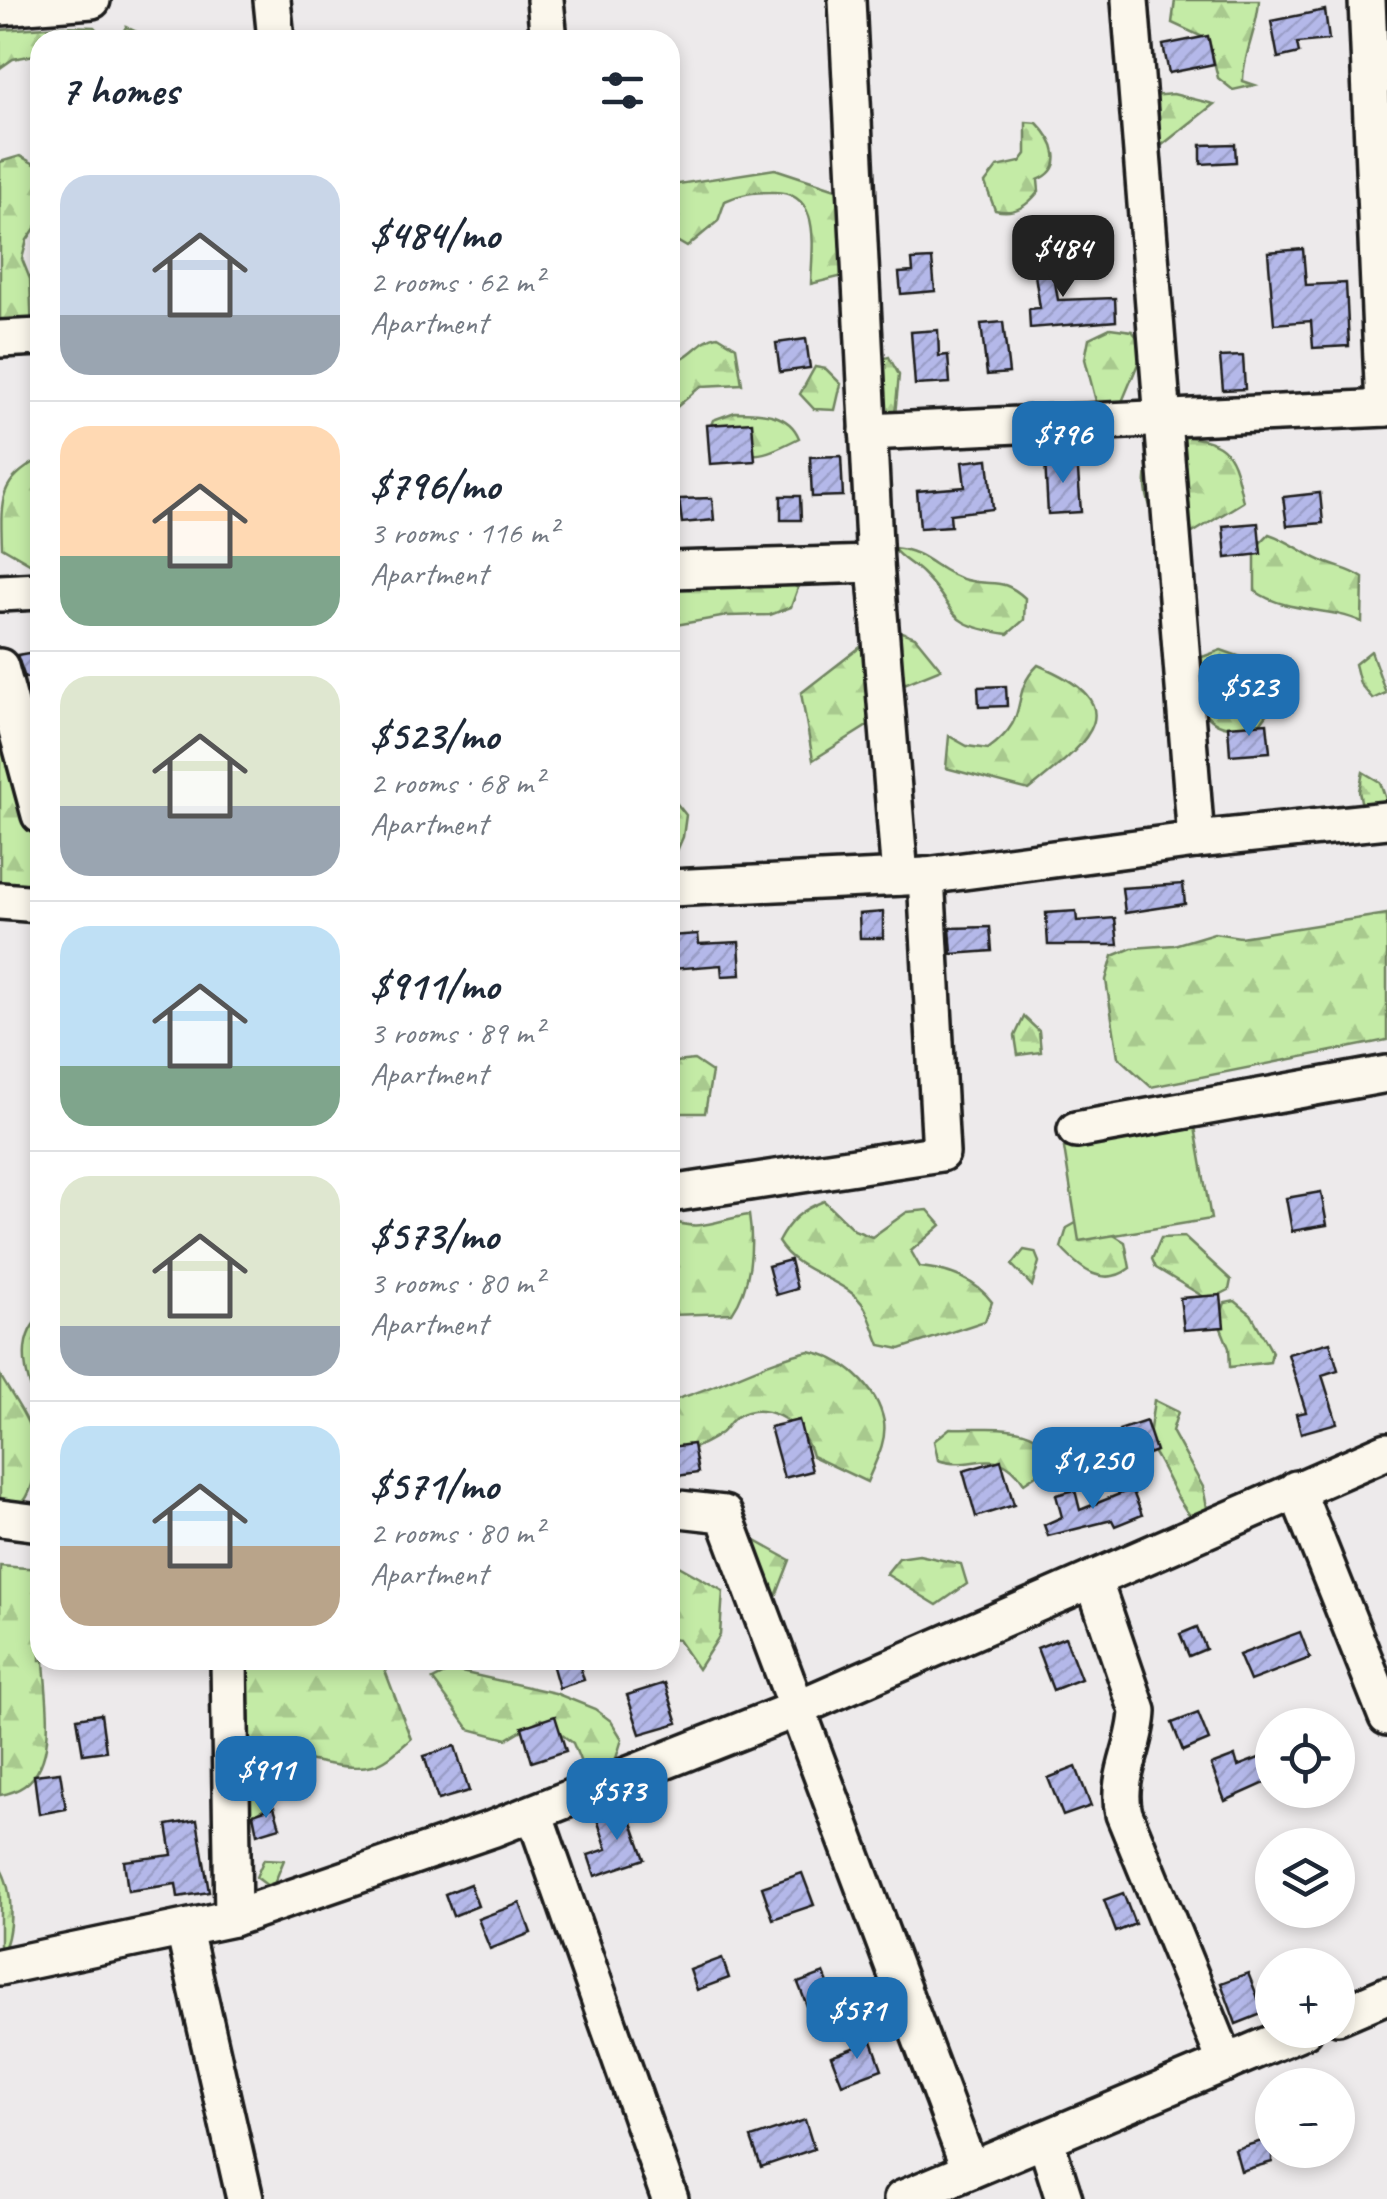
<!DOCTYPE html>
<meta charset="utf-8">
<style>
body{margin:0;font-family:Caveat,sans-serif;background:#f6f6f7;color:#1f2937;height:100vh;display:flex;flex-direction:column;font-size:38px;white-space:nowrap}
*{box-sizing:border-box;margin:0}
p{font-size:32px;color:#747a83}
.icon{flex:none;width:55px;height:55px;fill:none;stroke:currentColor;stroke-width:2;stroke-linecap:round;stroke-linejoin:round}
.map{position:relative;flex:1;overflow:hidden}
.side{position:absolute;left:30px;top:30px;width:650px;height:1640px;display:flex;flex-direction:column;background:#fff;border-radius:30px;box-shadow:0 5px 15px #0003}
.side>*{flex:none}
.buttons{position:absolute;left:1255px;top:1708px;display:grid;gap:20px}
.buttons a{display:grid;place-items:center;width:100px;height:100px;border-radius:50%;background:#fff;box-shadow:0 5px 15px #0003;font-size:50px}
.price{position:absolute;translate:-50% -85px;padding:0 22px;border-radius:20px;background:#1f6fb2;color:#fff;font-size:32px;line-height:65px;filter:drop-shadow(0 2px 5px #0008)}
.price::after{content:'';position:absolute;left:50%;top:60px;width:30px;height:22px;margin-left:-15px;background:inherit;clip-path:polygon(0 0,100% 0,50% 100%)}
.price.current{background:#222;color:#fff}
ul{padding:0;list-style:none}
li{display:flex;align-items:center;gap:30px;height:250px;padding:0 30px}
li+li{border-top:2px solid #e0e1e3}
li span{display:grid;place-items:center;flex:none;width:280px;height:200px;border-radius:30px;color:#555}
li>.icon{margin-inline-start:auto}
span .icon{width:120px;height:120px;fill:#fffc;stroke-width:1}
li b{font-size:42px}
h2{display:flex;justify-content:space-between;align-items:center;height:120px;padding:0 30px;font-size:42px}
.map>svg:first-child{display:block}
.forest{fill:url(#forest-firs);stroke:#708461;stroke-width:2.5}
.garden{fill:#c4eba6;stroke:#708461;stroke-width:2.5}
.building{fill:url(#building-hatch);stroke:#1c1c1c;stroke-width:2.5}
.lines{fill:none;stroke-linecap:round;stroke-linejoin:round}
.minor-casing{stroke:#1c1c1c;stroke-width:42}
.minor{stroke:#fbf7ec;stroke-width:35}
</style>
<div class="map">
<svg width="1387" height="2199" viewBox="0 0 1387 2199">
<defs>
<pattern id="forest-firs" width="22" height="20" patternUnits="userSpaceOnUse" patternTransform="scale(2.5)"><rect width="22" height="20" fill="#c4eba6"/><path d="M5 1l3.5 6h-7zM16 11l3.5 6h-7z" fill="#a8c98e"/></pattern>
<pattern id="building-hatch" width="6" height="6" patternUnits="userSpaceOnUse" patternTransform="scale(2.5)"><rect width="6" height="6" fill="#b4b8e9"/><path d="M-1 1l2-2M0 6l6-6M5 7l2-2" fill="none" stroke="#9a9ec7"/></pattern>
</defs>
<rect width="100%" height="100%" fill="#edeaeb"/>
<filter id="ink" filterUnits="userSpaceOnUse"><feTurbulence type="fractalNoise" baseFrequency=".01" numOctaves="2"/><feDisplacementMap in="SourceGraphic" scale="20" xChannelSelector="R" yChannelSelector="G"/><feConvolveMatrix kernelMatrix="1 2 1 2 8 2 1 2 1" color-interpolation-filters="sRGB"/></filter>
<g filter="url(#ink)">
<g class="forest">
<path d="M 1175,0 L 1259,0 C 1258,29 1243,53 1243,81 L 1255,85 L 1233,90 L 1218,78 L 1209,40 L 1172,23 Z"/>
<polygon points="63,26 94,27 101,34 93,40 40,40 40,54 13,59 0,68 0,30"/>
<path d="M 126,27 C 164,47 210,37 252,35 L 260,40 L 118,40 Z"/>
<polygon points="1173,94 1214,104 1157,149 1152,96"/>
<path d="M 1026,122 L 1037,123 C 1055,141 1067,168 1038,180 L 1039,191 C 1027,206 1015,215 995,210 L 985,183 L 997,167 L 1020,162 L 1026,154 Z"/>
<polygon points="20,156 40,167 40,221 27,240 22,259 30,279 32,336 0,335 0,162"/>
<path d="M 775,169 L 854,195 L 847,275 L 811,284 C 812,247 823,190 771,192 C 753,192 741,194 725,201 L 718,221 L 687,247 L 670,237 L 672,185 Z"/>
<polygon points="1110,328 1132,331 1145,347 1119,409 1098,409 1085,359 1089,338"/>
<path d="M 718,336 L 736,347 L 742,384 L 701,386 L 670,413 L 670,362 C 692,359 698,339 718,336 Z"/>
<polygon points="889,357 899,375 893,434 866,376 878,360"/>
<polygon points="815,367 826,369 841,384 835,410 814,409 800,394"/>
<path d="M 735,412 C 759,412 789,412 799,438 C 749,463 754,458 709,430 L 713,420 Z"/>
<path d="M 1178,436 C 1231,440 1233,454 1243,502 L 1186,537 L 1167,536 C 1140,504 1134,453 1178,436 Z"/>
<path d="M 40,459 L 40,569 L 2,547 C 0,497 0,481 40,459 Z"/>
<path d="M 1269,534 C 1291,541 1306,556 1327,563 C 1342,569 1350,569 1363,578 L 1362,622 C 1327,606 1288,614 1255,591 L 1255,548 Z"/>
<path d="M 893,548 C 927,550 936,572 966,580 C 993,587 1001,576 1025,598 L 1024,620 L 1008,634 C 940,624 962,612 922,573 C 912,563 902,560 893,548 Z"/>
<polygon points="780,578 798,588 791,607 770,615 727,616 670,626 670,585"/>
<polygon points="896,630 915,637 941,669 904,684 883,716 813,760 801,693 876,635"/>
<path d="M 1221,650 L 1261,664 L 1274,705 L 1259,725 C 1209,735 1202,715 1189,673 L 1202,657 Z"/>
<polygon points="1371,651 1386,693 1373,699 1360,684 1355,664"/>
<path d="M 1038,665 C 1137,706 1088,742 1029,790 L 946,768 L 949,736 L 967,746 L 988,749 C 1034,716 1007,696 1038,665 Z"/>
<polygon points="0,720 40,816 40,877 0,901"/>
<polygon points="1363,772 1380,782 1387,802 1363,811 1359,791"/>
<polygon points="670,795 686,815 683,837 670,867"/>
<polygon points="1387,914 1387,1040 1151,1087 1118,1057 1106,980 1113,956 1132,948 1174,945 1214,933 1240,937"/>
<polygon points="1024,1017 1039,1031 1041,1052 1018,1055 1015,1036"/>
<polygon points="694,1060 712,1072 705,1113 679,1113 670,1103 670,1069 675,1062"/>
<path d="M 824,1201 L 854,1230 L 872,1237 L 907,1212 L 928,1210 L 941,1225 L 911,1251 L 920,1267 C 949,1270 975,1279 992,1302 L 985,1321 L 900,1349 L 880,1345 C 875,1333 871,1319 865,1308 C 847,1277 799,1276 778,1242 C 789,1221 801,1210 824,1201 Z"/>
<path d="M 749,1215 C 754,1247 751,1286 732,1313 L 670,1315 L 670,1220 C 700,1233 719,1219 749,1215 Z"/>
<path d="M 1076,1223 L 1097,1225 L 1125,1242 L 1130,1268 C 1104,1288 1081,1270 1061,1248 L 1067,1228 Z"/>
<polygon points="1184,1237 1231,1280 1229,1290 1209,1300 1156,1268 1152,1259 1161,1238"/>
<polygon points="1024,1250 1035,1252 1039,1262 1032,1286 1012,1265"/>
<polygon points="1235,1301 1251,1314 1272,1352 1270,1362 1230,1367 1229,1348 1218,1321 1225,1303"/>
<path d="M 40,1317 L 40,1410 C 25,1381 15,1340 40,1317 Z"/>
<path d="M 809,1351 C 842,1357 877,1386 884,1422 C 887,1443 874,1464 867,1482 L 812,1456 C 805,1427 769,1399 738,1416 C 731,1419 727,1428 721,1433 C 707,1444 686,1451 670,1459 L 670,1401 C 719,1388 760,1362 809,1351 Z"/>
<path d="M 0,1375 C 23,1416 46,1437 32,1485 C 26,1503 18,1511 0,1516 Z"/>
<path d="M 1154,1400 L 1178,1412 L 1172,1431 L 1203,1487 L 1209,1518 L 1193,1519 C 1173,1497 1166,1469 1148,1444 Z"/>
<path d="M 950,1428 C 989,1430 1040,1418 1055,1462 L 1024,1483 C 996,1441 974,1473 938,1460 L 934,1441 Z"/>
<polygon points="752,1539 790,1560 775,1599 760,1584 731,1540"/>
<polygon points="919,1555 961,1564 967,1584 937,1605 886,1574 899,1558"/>
<polygon points="670,1561 723,1591 720,1635 698,1669 678,1640 670,1639"/>
<path d="M 0,1566 L 40,1569 L 40,1660 L 44,1660 C 46,1708 64,1785 0,1795 Z"/>
<path d="M 239,1660 L 381,1660 L 411,1739 C 400,1748 387,1762 373,1765 C 344,1773 262,1751 238,1733 Z"/>
<polygon points="452,1670 555,1693 595,1709 611,1721 622,1739 610,1778 588,1780 573,1743 541,1719 507,1739 469,1729 433,1680"/>
<polygon points="271,1777 287,1791 247,1821 228,1782"/>
<polygon points="264,1859 284,1860 272,1889 256,1877"/>
<path d="M 0,1868 C 14,1890 14,1934 0,1957 Z"/>
</g>
<polygon class="garden" points="1195,1127 1211,1219 1079,1241 1064,1148"/>
<g class="building">
<polygon points="1325,10 1329,40 1297,43 1299,53 1278,58 1271,21"/>
<polygon points="1208,36 1214,64 1169,73 1163,45"/>
<polygon points="1235,144 1236,162 1201,164 1201,145"/>
<polygon points="1049,246 1058,300 1115,298 1116,321 1030,328 1029,309 1040,308 1031,248"/>
<polygon points="1303,249 1306,285 1346,283 1349,346 1313,348 1311,321 1274,324 1268,252"/>
<polygon points="932,259 935,291 901,294 899,273 913,272 912,260"/>
<polygon points="1003,322 1009,373 987,375 981,324"/>
<polygon points="938,330 939,356 948,355 950,383 915,385 911,332"/>
<polygon points="806,339 810,368 780,372 776,343"/>
<polygon points="1243,356 1245,389 1223,390 1220,357"/>
<polygon points="752,422 755,461 710,464 707,425"/>
<polygon points="841,456 843,496 812,497 810,457"/>
<polygon points="1077,458 1081,512 1048,514 1045,460"/>
<polygon points="988,459 993,509 950,514 951,526 920,528 917,491 965,487 962,462"/>
<polygon points="1320,493 1323,523 1287,526 1283,497"/>
<polygon points="781,496 800,496 801,520 781,520"/>
<polygon points="712,498 714,520 682,523 679,499"/>
<polygon points="1258,523 1261,554 1226,558 1223,526"/>
<polygon points="40,651 40,676 25,678 17,655"/>
<polygon points="1006,686 1007,706 979,707 978,687"/>
<polygon points="1267,723 1270,752 1230,755 1228,726"/>
<polygon points="1183,884 1185,904 1125,913 1122,888"/>
<polygon points="1076,911 1077,921 1115,918 1118,945 1048,945 1046,913"/>
<polygon points="883,912 883,938 860,938 859,914"/>
<polygon points="990,927 992,951 952,954 950,928"/>
<polygon points="698,934 699,944 739,942 741,975 722,976 721,965 672,969 670,936"/>
<polygon points="1321,1192 1327,1225 1292,1231 1286,1198"/>
<polygon points="790,1260 797,1289 776,1295 768,1266"/>
<polygon points="1221,1295 1224,1327 1184,1330 1180,1298"/>
<polygon points="1330,1342 1338,1370 1322,1375 1337,1423 1301,1433 1296,1414 1306,1412 1288,1354"/>
<polygon points="799,1420 812,1471 784,1478 770,1427"/>
<polygon points="1146,1421 1156,1451 1130,1461 1119,1430"/>
<polygon points="693,1444 698,1473 670,1477 670,1447"/>
<polygon points="1001,1460 1014,1505 976,1517 963,1471"/>
<polygon points="1132,1489 1142,1515 1115,1526 1112,1520 1048,1536 1044,1525 1062,1517 1056,1495 1075,1490 1080,1510"/>
<polygon points="1197,1627 1206,1649 1189,1656 1180,1634"/>
<polygon points="1300,1632 1310,1658 1250,1681 1239,1655"/>
<polygon points="1065,1637 1081,1679 1053,1690 1037,1648"/>
<polygon points="551,1660 578,1660 584,1680 559,1688"/>
<polygon points="665,1683 678,1723 640,1734 627,1695"/>
<polygon points="1198,1713 1209,1740 1183,1751 1172,1723"/>
<polygon points="101,1714 106,1751 83,1754 77,1718"/>
<polygon points="555,1716 566,1751 532,1762 522,1727"/>
<polygon points="455,1746 469,1791 438,1800 424,1756"/>
<polygon points="1272,1753 1272,1780 1225,1801 1211,1765 1235,1756 1238,1766"/>
<polygon points="1076,1767 1091,1806 1063,1816 1048,1778"/>
<polygon points="60,1772 66,1809 39,1814 34,1775"/>
<polygon points="626,1806 645,1859 595,1876 588,1855 607,1849 596,1816"/>
<polygon points="274,1807 280,1827 257,1834 253,1814"/>
<polygon points="197,1820 209,1892 178,1897 176,1884 128,1891 124,1861 172,1855 167,1825"/>
<polygon points="802,1873 814,1905 773,1919 762,1887"/>
<polygon points="470,1884 478,1906 453,1916 445,1894"/>
<polygon points="1123,1893 1135,1924 1116,1932 1104,1900"/>
<polygon points="520,1903 531,1933 490,1949 478,1919"/>
<polygon points="722,1958 729,1978 697,1990 690,1970"/>
<polygon points="824,1973 830,1988 837,1985 844,2003 811,2016 798,1983"/>
<polygon points="1248,1973 1264,2013 1236,2024 1221,1983"/>
<polygon points="872,2041 882,2069 842,2084 831,2056"/>
<polygon points="805,2120 814,2149 761,2167 751,2138"/>
<polygon points="1272,2138 1272,2162 1241,2171 1235,2149"/>
</g>
<g class="lines">
<defs>
<g id="minor">
<polyline points="272,0 276,40"/>
<polyline points="545,0 549,40"/>
<polyline points="847,0 875,564 900,877"/>
<polyline points="1130,0 1196,840"/>
<polyline points="1367,0 1384,408"/>
<polyline points="0,7 92,0"/>
<polyline points="0,339 40,337"/>
<polyline points="868,432 1387,408"/>
<polyline points="670,570 875,564"/>
<polyline points="0,593 40,591"/>
<polyline points="0,667 40,815"/>
<polyline points="670,888 926,876 1196,840 1387,820"/>
<polyline points="0,901 40,904"/>
<polyline points="1076,1130 1387,1074"/>
<polyline points="670,1194 941,1153 926,876"/>
<polyline points="1296,1489 1387,1717"/>
<polyline points="670,1508 724,1514 970,2170"/>
<polyline points="0,1518 40,1523"/>
<path d="M 1093,1579 L 1138,1711 C 1137,1747 1115,1777 1124,1814 L 1226,2063"/>
<polyline points="229,1660 233,1918"/>
<polyline points="534,1813 670,2199"/>
<polyline points="184,1930 245,2199"/>
<polyline points="0,1967 233,1918 492,1829 791,1711 1387,1451"/>
<polyline points="1338,2016 1387,1995"/>
<polyline points="1045,2139 1064,2199"/>
<polyline points="902,2199 1304,2030"/>
</g>
</defs>
<use href="#minor" class="minor-casing"/>
<use href="#minor" class="minor"/>
</g>
</g>
</svg>
<div class="buttons">
<a><svg class="icon" aria-label="locate" viewBox="0 0 24 24"><circle cx="12" cy="12" r="6"/><path d="M12 2v4M12 18v4M2 12h4M18 12h4"/></svg></a>
<a><svg class="icon" aria-label="layers" viewBox="0 0 24 24"><path d="M12 4l9 5-9 5-9-5zM3 14l9 5 9-5"/></svg></a>
<a>+</a>
<a>−</a>
</div>
<b class="price current" style="left:1063px;top:300px">$484</b>
<b class="price" style="left:1063px;top:486px">$796</b>
<b class="price" style="left:1249px;top:739px">$523</b>
<b class="price" style="left:1093px;top:1512px">$1,250</b>
<b class="price" style="left:266px;top:1821px">$911</b>
<b class="price" style="left:617px;top:1843px">$573</b>
<b class="price" style="left:857px;top:2062px">$571</b>
<section class="side">
<h2>7 homes<svg class="icon" aria-label="filters" viewBox="0 0 24 24"><path d="M4 7h16M4 17h16"/><circle cx="9" cy="7" r="2"/><circle cx="15" cy="17" r="2"/></svg></h2>
<ul>
<li><span style="background:linear-gradient(#c9d6e8 70%,#9aa5b1 0)"><svg class="icon" aria-label="home" viewBox="0 0 24 24"><path d="M3 11l9-7 9 7M6 9v11h12V9"/></svg></span><div><b>$484/mo</b><p>2 rooms · 62 m²</p><p>Apartment</p></div></li>
<li><span style="background:linear-gradient(#ffd9b3 65%,#7fa58c 0)"><svg class="icon" aria-label="home" viewBox="0 0 24 24"><path d="M3 11l9-7 9 7M6 9v11h12V9"/></svg></span><div><b>$796/mo</b><p>3 rooms · 116 m²</p><p>Apartment</p></div></li>
<li><span style="background:linear-gradient(#dfe7d0 65%,#9aa5b1 0)"><svg class="icon" aria-label="home" viewBox="0 0 24 24"><path d="M3 11l9-7 9 7M6 9v11h12V9"/></svg></span><div><b>$523/mo</b><p>2 rooms · 68 m²</p><p>Apartment</p></div></li>
<li><span style="background:linear-gradient(#bfe0f5 70%,#7fa58c 0)"><svg class="icon" aria-label="home" viewBox="0 0 24 24"><path d="M3 11l9-7 9 7M6 9v11h12V9"/></svg></span><div><b>$911/mo</b><p>3 rooms · 89 m²</p><p>Apartment</p></div></li>
<li><span style="background:linear-gradient(#dfe7d0 75%,#9aa5b1 0)"><svg class="icon" aria-label="home" viewBox="0 0 24 24"><path d="M3 11l9-7 9 7M6 9v11h12V9"/></svg></span><div><b>$573/mo</b><p>3 rooms · 80 m²</p><p>Apartment</p></div></li>
<li><span style="background:linear-gradient(#bfe0f5 60%,#b9a48a 0)"><svg class="icon" aria-label="home" viewBox="0 0 24 24"><path d="M3 11l9-7 9 7M6 9v11h12V9"/></svg></span><div><b>$571/mo</b><p>2 rooms · 80 m²</p><p>Apartment</p></div></li>
</ul>
</section>
</div>
